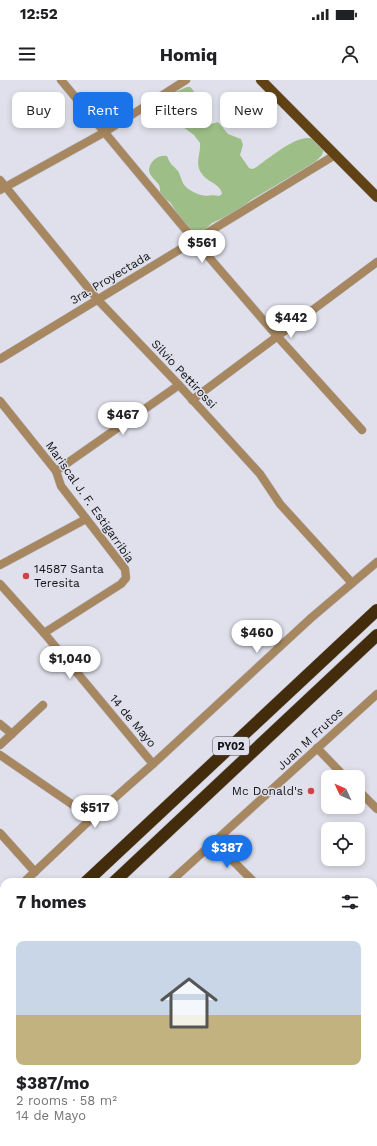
<!DOCTYPE html>
<meta charset="utf-8">
<style>
body{margin:0;font-family:"Work Sans",sans-serif;background:#f2f2f2;color:#202124;height:100vh;display:flex;flex-direction:column;font-size:15px;white-space:nowrap}
*{box-sizing:border-box;margin:0}
p{font-size:13px;color:#757577}
.icon{flex:none;width:22px;height:22px;fill:none;stroke:currentColor;stroke-width:2;stroke-linecap:round;stroke-linejoin:round}
.map{position:relative;flex:1;overflow:hidden}
.panel{position:absolute;left:0px;top:798px;width:377px;height:268px;display:flex;flex-direction:column;background:#fff;border-radius:12px 12px 0 0;box-shadow:0 2px 6px #0003}
.panel>*{flex:none}
.top-card{position:absolute;left:12px;top:12px;width:353px;height:36px;display:flex;gap:8px}
.needle{width:26px;rotate:314deg}
.tools{position:absolute;left:321px;top:690px;display:grid;gap:8px}
.tools a{display:grid;place-items:center;width:44px;height:44px;border-radius:8px;background:#fff;box-shadow:0 2px 6px #0003;font-size:20px}
.price{position:absolute;translate:-50% -34px;padding:0 9px;border-radius:14px;background:#fff;color:#222;font-size:13px;line-height:26px;filter:drop-shadow(0 1px 2px #0008)}
.price::after{content:'';position:absolute;left:50%;top:24px;width:12px;height:9px;margin-left:-6px;background:inherit;clip-path:polygon(0 0,100% 0,50% 100%)}
.price.selected{background:#1a73e8;color:#fff}
ul{padding:0;list-style:none}
li{display:grid;align-content:center;gap:8px;height:212px;padding:0 16px}
li+li{border-top:1px solid #e0e0e0}
li span{display:grid;place-items:center;height:124px;border-radius:8px;color:#555}
li>.icon{margin-inline-start:auto}
span .icon{width:72px;height:72px;fill:#fffc;stroke-width:1}
li b{font-size:17px}
h2{display:flex;justify-content:space-between;align-items:center;height:48px;padding:0 16px;font-size:17px}
.pill{padding:0 14px;border-radius:8px;background:#fff;box-shadow:0 2px 6px #0003;font-size:14px;line-height:36px}
.pill.selected{background:#1a73e8;color:#fff}
.status{display:flex;justify-content:space-between;align-items:center;height:28px;padding:0 20px;background:#fff;direction:ltr}
.status svg{height:11px;fill:currentColor}
header{display:flex;justify-content:space-between;align-items:center;height:52px;padding:0 16px;background:#fff;font-size:18px;font-weight:700}
.map>svg:first-child{display:block}
.forest{fill:#9dbf87}
.lines{fill:none;stroke-linecap:round;stroke-linejoin:round}
.street-casing{stroke:#bbbbc6;stroke-width:9}
.primary-casing{stroke:#bbbbc6;stroke-width:11}
.highway-casing{stroke:#bbbbc6;stroke-width:13}
.street{stroke:#a68760;stroke-width:8}
.primary{stroke:#614214;stroke-width:10}
.highway{stroke:#432c0b;stroke-width:12}
.poi-dot{fill:#d1414a;stroke:#e0e0ec;stroke-width:1.5}
.labels{text-anchor:middle;dominant-baseline:central;stroke-width:3;stroke-linejoin:round;paint-order:stroke}
.shield{fill:#e0e0ec;stroke:#505057;stroke-width:1}
.shield-label{font-size:11px;font-weight:bold;fill:#131317}
.street-label{font-size:12px;fill:#131317;stroke:#e0e0ec}
.poi-label{font-size:12px;fill:#131317;stroke:#e0e0ec;text-anchor:start}
</style>
<div class="status"><b>12:52</b><svg viewBox="0 0 49 12"><path d="M0 12V9h3v3zM5 12V6h3v6zM10 12V3h3v9zM15 12V0h3v12zM26 1h20v11H26zM47 4h2v5h-2z"/></svg></div>
<header><svg class="icon" aria-label="menu" viewBox="0 0 24 24"><path d="M4 6h16M4 12h16M4 18h16"/></svg>Homiq<svg class="icon" aria-label="person" viewBox="0 0 24 24"><circle cx="12" cy="8" r="4"/><path d="M4 21q1-7 8-7t8 7"/></svg></header>
<div class="map">
<svg width="377" height="1066" viewBox="0 0 377 1066">
<rect width="100%" height="100%" fill="#e0e0ec"/>
<g class="forest">
<path d="M 187,7 L 190,7 C 195,11 196,17 198,23 C 199,26 203,28 206,30 L 206,36 L 211,44 L 218,42 L 228,54 L 241,59 L 243,65 L 240,75 L 249,88 L 252,89 L 255,88 C 268,79 301,50 315,60 C 318,62 321,66 324,69 L 322,75 L 315,82 L 251,120 L 238,131 L 212,143 L 196,158 L 177,133 L 170,122 L 162,117 C 159,113 161,109 159,105 C 157,101 148,95 149,89 C 150,81 159,74 167,76 C 171,86 172,84 178,91 C 180,94 181,99 183,103 C 186,109 195,113 201,115 C 208,117 211,114 219,116 L 222,114 C 221,104 207,102 202,94 C 194,84 201,74 200,63 L 194,55 L 183,47 L 177,36 L 164,26 L 161,21 L 162,18 Z"/>
<polygon points="4,969 4,1026 0,1021 0,973"/>
<polygon points="10,1062 57,1062 58,1066 11,1066"/>
<polygon points="270,1062 289,1062 289,1064 287,1066 276,1066"/>
</g>
<g class="lines">
<defs>
<g id="street">
<polyline points="61,0 195,161 277,256 362,350"/>
<polyline points="0,100 98,220 179,305 260,394 280,424 352,503"/>
<polyline points="0,110 105,52 186,0"/>
<polyline points="0,279 335,75"/>
<polyline points="192,320 377,182"/>
<polyline points="0,321 56,391 61,406 125,489 126,498 121,504 44,553"/>
<polyline points="56,391 179,305"/>
<polyline points="0,485 86,439"/>
<polyline points="0,504 44,553 153,684"/>
<polyline points="0,644 12,654"/>
<polyline points="0,665 43,625"/>
<polyline points="317,668 345,697"/>
<polyline points="0,675 92,738"/>
<polyline points="358,710 377,729"/>
<polyline points="0,753 35,792"/>
<polyline points="214,762 254,802"/>
<polyline points="24,802 92,738 153,684 311,538 377,482"/>
<polyline points="170,802 377,614"/>
<polyline points="0,824 4,820"/>
<polyline points="373,903 377,900"/>
<polyline points="373,921 377,925"/>
<polyline points="0,962 4,958"/>
<polyline points="122,1062 127,1066"/>
<polyline points="320,1062 324,1066"/>
<polyline points="204,1066 208,1062"/>
</g>
<polyline id="primary" points="261,0 377,117"/>
<g id="highway">
<polyline points="86,802 377,530"/>
<polyline points="114,802 377,555"/>
<polyline points="0,882 4,878"/>
<polyline points="0,910 4,906"/>
</g>
</defs>
<use href="#street" class="street-casing"/>
<use href="#primary" class="primary-casing"/>
<use href="#highway" class="highway-casing"/>
<use href="#street" class="street"/>
<use href="#primary" class="primary"/>
<use href="#highway" class="highway"/>
</g>
<g class="poi-dot">
<circle cx="26" cy="496" r="4"/>
<circle cx="311" cy="711" r="4"/>
</g>
<g class="labels">
<rect class="shield" x="213" y="657" width="36" height="18" rx="3"/>
<g class="shield-label">
<text x="231" y="666">PY02</text>
</g>
<g class="street-label">
<text transform="translate(110 198) rotate(-31)">3ra. Proyectada</text>
<text transform="translate(184 294) rotate(47)">Silvio Pettirossi</text>
<text transform="translate(90 422) rotate(55)">Mariscal J. F. Estigarribia</text>
<text transform="translate(133 641) rotate(50)">14 de Mayo</text>
<text transform="translate(310 659) rotate(-43)">Juan M Frutos</text>
</g>
<g class="poi-label">
<text x="34" y="489">14587 Santa<tspan x="34" dy="14">Teresita</tspan></text>
<text x="303" y="711" text-anchor="end">Mc Donald's</text>
</g>
</g>
</svg>
<div class="tools">
<a><svg class="needle" viewBox="-14 -14 28 28"><path d="M0-13l5 13h-10z" fill="#e53935"/><path d="M0 13l5-13h-10z" fill="#757577"/></svg></a>
<a><svg class="icon" aria-label="locate" viewBox="0 0 24 24"><circle cx="12" cy="12" r="6"/><path d="M12 2v4M12 18v4M2 12h4M18 12h4"/></svg></a>
</div>
<b class="price" style="left:202px;top:184px">$561</b>
<b class="price" style="left:291px;top:259px">$442</b>
<b class="price" style="left:123px;top:356px">$467</b>
<b class="price" style="left:257px;top:574px">$460</b>
<b class="price" style="left:70px;top:600px">$1,040</b>
<b class="price" style="left:95px;top:749px">$517</b>
<b class="price selected" style="left:227px;top:789px">$387</b>
<div class="top-card">
<a class="pill">Buy</a>
<a class="pill selected">Rent</a>
<a class="pill">Filters</a>
<a class="pill">New</a>
</div>
<section class="panel">
<h2>7 homes<svg class="icon" aria-label="filters" viewBox="0 0 24 24"><path d="M4 7h16M4 17h16"/><circle cx="9" cy="7" r="2"/><circle cx="15" cy="17" r="2"/></svg></h2>
<ul>
<li><span style="background:linear-gradient(#c9d6e8 60%,#c2b280 0)"><svg class="icon" aria-label="home" viewBox="0 0 24 24"><path d="M3 11l9-7 9 7M6 9v11h12V9"/></svg></span><div><b>$387/mo</b><p>2 rooms · 58 m²</p><p>14 de Mayo</p></div></li>
</ul>
</section>
</div>
